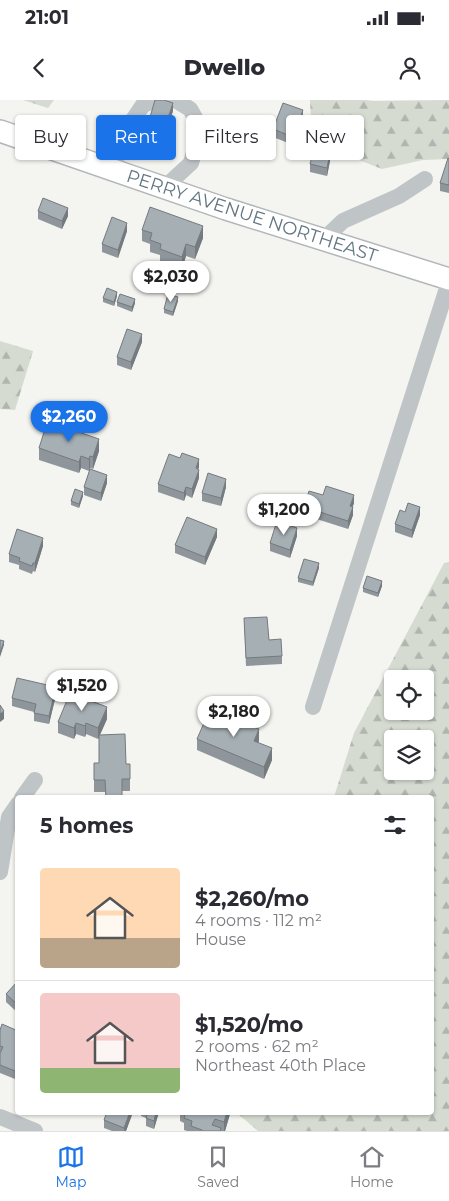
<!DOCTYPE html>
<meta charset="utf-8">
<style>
body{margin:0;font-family:Montserrat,sans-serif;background:#f2f2f3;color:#2b2b33;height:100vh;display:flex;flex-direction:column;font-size:19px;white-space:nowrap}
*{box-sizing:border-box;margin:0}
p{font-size:16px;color:#7c7c81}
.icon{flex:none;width:28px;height:28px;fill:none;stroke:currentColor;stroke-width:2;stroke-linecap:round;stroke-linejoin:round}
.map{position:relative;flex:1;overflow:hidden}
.panel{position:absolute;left:15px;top:695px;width:419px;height:320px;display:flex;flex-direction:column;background:#fff;border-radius:5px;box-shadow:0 1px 4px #0004}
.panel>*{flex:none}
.hud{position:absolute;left:15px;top:15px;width:420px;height:45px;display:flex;gap:10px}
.controls{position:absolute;left:384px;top:570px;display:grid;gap:10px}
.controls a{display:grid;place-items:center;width:50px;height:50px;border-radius:5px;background:#fff;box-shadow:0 1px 4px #0004;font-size:25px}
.price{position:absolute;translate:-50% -42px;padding:0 11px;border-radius:18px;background:#fff;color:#222;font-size:16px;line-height:32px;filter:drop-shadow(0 1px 2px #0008)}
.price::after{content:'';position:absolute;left:50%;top:30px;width:15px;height:11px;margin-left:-8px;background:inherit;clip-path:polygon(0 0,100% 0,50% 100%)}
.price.on{background:#1a73e8;color:#fff}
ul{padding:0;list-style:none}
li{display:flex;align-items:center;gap:15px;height:125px;padding:0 25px}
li+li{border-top:1px solid #e1e1e2}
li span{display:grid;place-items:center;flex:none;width:140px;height:100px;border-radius:5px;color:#555}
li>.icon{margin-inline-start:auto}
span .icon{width:60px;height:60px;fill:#fffc;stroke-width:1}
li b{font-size:21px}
h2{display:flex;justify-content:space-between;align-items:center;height:60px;padding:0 25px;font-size:21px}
.chip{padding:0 18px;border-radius:5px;background:#fff;box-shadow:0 1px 4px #0004;font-size:18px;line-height:45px}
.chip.on{background:#1a73e8;color:#fff}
.status{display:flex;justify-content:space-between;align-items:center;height:35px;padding:0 25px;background:#fff;direction:ltr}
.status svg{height:14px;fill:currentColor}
header{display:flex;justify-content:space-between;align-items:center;height:65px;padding:0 25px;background:#fff;font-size:22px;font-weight:800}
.dock{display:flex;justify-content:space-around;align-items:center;height:70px;border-top:1px solid #e1e1e2;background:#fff;font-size:14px;color:#7c7c81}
.dock a{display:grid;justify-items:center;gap:2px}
.dock .on{color:#1a73e8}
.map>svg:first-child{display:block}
.forest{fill:url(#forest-firs);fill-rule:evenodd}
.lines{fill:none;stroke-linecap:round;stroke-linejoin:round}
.major-casing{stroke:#b2b7ba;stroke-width:24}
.minor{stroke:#bfc4c6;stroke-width:16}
.major{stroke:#fff;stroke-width:21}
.wall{fill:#8f969b}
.shaded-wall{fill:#747a7e}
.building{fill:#a6afb4;stroke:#747a7e}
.labels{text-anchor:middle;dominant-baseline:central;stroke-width:5;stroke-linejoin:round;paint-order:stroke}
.street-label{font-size:18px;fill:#627682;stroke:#fff}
</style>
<div class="status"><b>21:01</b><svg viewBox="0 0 49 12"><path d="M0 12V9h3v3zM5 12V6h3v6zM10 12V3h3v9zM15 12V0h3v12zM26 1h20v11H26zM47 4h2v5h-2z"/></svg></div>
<header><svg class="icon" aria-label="back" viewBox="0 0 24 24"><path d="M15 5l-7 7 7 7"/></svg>Dwello<svg class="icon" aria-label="person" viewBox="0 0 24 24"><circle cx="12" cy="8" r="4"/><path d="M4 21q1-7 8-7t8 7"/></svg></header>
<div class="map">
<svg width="449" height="1031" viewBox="0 0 449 1031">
<defs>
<pattern id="forest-firs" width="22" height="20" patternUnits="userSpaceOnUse" patternTransform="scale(1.25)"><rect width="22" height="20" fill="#d5dbd1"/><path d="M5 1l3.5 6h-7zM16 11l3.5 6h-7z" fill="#b0b6af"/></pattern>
</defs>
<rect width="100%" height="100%" fill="#f4f4f0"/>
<g class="forest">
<polygon points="23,0 54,0 48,8"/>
<polygon points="310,0 365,0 373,1 449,0 449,59 423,60 382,69 336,51 307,44 311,21"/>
<polygon points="0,241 33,251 15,310 0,309"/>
<path d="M 449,462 L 449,1031 L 258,1031 L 237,1013 L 431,1012 L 431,698 L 334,697 L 354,633 L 444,463 ZM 392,579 L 425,579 L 425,611 L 392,611 ZM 392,639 L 425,639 L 425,671 L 392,671 Z"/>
</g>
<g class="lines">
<defs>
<polyline id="major" points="0,31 226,109 449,179"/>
</defs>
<use href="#major" class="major-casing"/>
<g class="minor">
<polyline points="112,70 124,33 143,5 155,0"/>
<polyline points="164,88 191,63 201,28 190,9 175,0"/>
<polyline points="323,140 343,121 399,96 425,79"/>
<polyline points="313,607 449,182"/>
<polyline points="22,698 35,680"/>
<polyline points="0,772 9,717 18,704"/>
<polyline points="0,1017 35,1031"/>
</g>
<use href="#major" class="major"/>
</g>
<g class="wall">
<polygon points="173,11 162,44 146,39 146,31"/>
<polygon points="303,18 293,45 273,37 273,29"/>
<polygon points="449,59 449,93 440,91 440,83"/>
<polygon points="330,61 327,76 310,72 310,64"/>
<polygon points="38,111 68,116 62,129 38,119"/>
<polygon points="142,130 203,138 195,159 186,156 182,169 160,161 160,155 150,152 150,144 142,141"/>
<polygon points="127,131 118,158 102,152 102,144"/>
<polygon points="117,196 114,206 103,202 103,198"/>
<polygon points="178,201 173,216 164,213 164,209"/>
<polygon points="117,202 135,203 132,212 117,206"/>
<polygon points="142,242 131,270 117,265 117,257"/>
<polygon points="39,348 99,351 93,369 90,368 89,371 81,368 79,373 39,360"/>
<polygon points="199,367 198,369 199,378 192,398 186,395 184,401 158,392 158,384"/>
<polygon points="107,383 101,401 84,395 84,387"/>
<polygon points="226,387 221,406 202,401 202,393"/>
<polygon points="323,395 354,403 353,406 353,415 348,429 304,415 304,407"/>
<polygon points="83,396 79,408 71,405 71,401"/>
<polygon points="405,412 420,415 412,438 395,432 395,424"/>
<polygon points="297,436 290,458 270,451 270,443"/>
<polygon points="217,437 205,465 175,453 175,445"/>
<polygon points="43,446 35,472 33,471 32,474 19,469 19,465 9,462 9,454"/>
<polygon points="319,468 313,486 298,482 298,478"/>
<polygon points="382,486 378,497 363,492 363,488"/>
<polygon points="244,518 269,540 282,556 282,564 246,566"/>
<polygon points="56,595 49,624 34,621 34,612 12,606 12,598"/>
<polygon points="107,619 100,635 126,664 130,664 130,691 122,691 122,698 106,698 105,692 94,692 94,663 99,663 99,638 98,639 86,634 85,637 76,634 74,639 58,633 58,622"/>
<polygon points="197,639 259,641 258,642 272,660 264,679 197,650"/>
<polygon points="18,881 18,913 6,902 6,894"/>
<polygon points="0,930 18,931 15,979 0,973"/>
<polygon points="107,1012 133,1012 126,1031 112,1031 104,1028 104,1020"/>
<polygon points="141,1012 159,1012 154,1029 146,1026 146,1018 141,1016"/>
<polygon points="180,1012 230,1012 230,1014 225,1031 187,1031 184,1030 184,1023 180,1021"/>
</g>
<g class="shaded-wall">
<polygon points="173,3 173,11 162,44 162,36"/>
<polygon points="303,10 303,18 293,45 293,37"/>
<polygon points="330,53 330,61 327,76 327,68"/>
<polygon points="68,108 68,116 62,129 62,121"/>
<polygon points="127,123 127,131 118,158 118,150"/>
<polygon points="203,126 203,138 195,159 195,147"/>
<polygon points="186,144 186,156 182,169 182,157"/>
<polygon points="117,192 117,196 114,206 114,202"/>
<polygon points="178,197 178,201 173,216 173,212"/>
<polygon points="135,199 135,203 132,212 132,207"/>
<polygon points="142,234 142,242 131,270 131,262"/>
<polygon points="99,339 99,351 93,369 93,357"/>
<polygon points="81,356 81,368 79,373 79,362"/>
<polygon points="90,356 90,368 89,371 89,359"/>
<polygon points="199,359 199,367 196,377 196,368"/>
<polygon points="199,370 199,378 192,398 192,389"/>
<polygon points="107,375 107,383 101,401 101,393"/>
<polygon points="226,379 226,387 221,406 221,398"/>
<polygon points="186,387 186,395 184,401 184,393"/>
<polygon points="83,392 83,396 79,408 79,404"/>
<polygon points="354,395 354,403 351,411 353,407 353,415 348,429 348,421 350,406"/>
<polygon points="420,407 420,415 412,438 412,430"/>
<polygon points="297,428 297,436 290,458 290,450"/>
<polygon points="217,429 217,437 205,465 205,457"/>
<polygon points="43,438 43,446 35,472 35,463"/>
<polygon points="319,463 319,468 313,486 313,482"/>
<polygon points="382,481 382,486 378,497 378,493"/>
<polygon points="4,541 4,545 0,557 0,553"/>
<polygon points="56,587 56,595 49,624 49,616"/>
<polygon points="107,607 107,619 98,639 98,628"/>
<polygon points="4,611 4,619 0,622 0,614"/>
<polygon points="76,623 76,634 74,639 74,628"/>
<polygon points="86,623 86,634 85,637 85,626"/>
<polygon points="259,629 259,641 254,652 254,641"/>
<polygon points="272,648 272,660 264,679 264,667"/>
<polygon points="18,965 18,973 15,979 15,971"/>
<polygon points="130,1012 133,1012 126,1031 124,1031 124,1028"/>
<polygon points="156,1012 159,1012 154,1029 154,1021"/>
<polygon points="227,1012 230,1012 230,1014 225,1031 224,1031 224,1022"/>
</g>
<g class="building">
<polygon points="155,0 164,0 173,3 162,36 146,31"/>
<polygon points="283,3 303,10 293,37 273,29"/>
<polygon points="314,49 330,53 327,68 310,64"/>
<polygon points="448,58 449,59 449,85 440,83"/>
<polygon points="43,98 68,108 62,121 38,111"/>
<polygon points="150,107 203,126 195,147 186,144 182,157 160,149 161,144 150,140 152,133 142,130"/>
<polygon points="112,117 127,123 118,150 102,144"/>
<polygon points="107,188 117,192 114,202 103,198"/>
<polygon points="120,194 135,199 132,207 117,202"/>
<polygon points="168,194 178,197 173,212 164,209"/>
<polygon points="127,229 142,234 131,262 117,257"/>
<polygon points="46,326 59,331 61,326 99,339 93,357 90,356 89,359 81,356 79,362 39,348"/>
<polygon points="182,353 199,359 196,368 199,370 192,389 186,387 184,393 158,384 169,354 180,358"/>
<polygon points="90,369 107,375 101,393 84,387"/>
<polygon points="208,373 226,379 221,398 202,393"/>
<polygon points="326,386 354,395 350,406 353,407 348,421 304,407 309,391 323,395"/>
<polygon points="75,389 83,392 79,404 71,401"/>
<polygon points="408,403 420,407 412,430 395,424 400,410 405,412"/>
<polygon points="187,417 217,429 205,457 175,445"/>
<polygon points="277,421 297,428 290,450 270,443"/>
<polygon points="17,429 43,438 35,463 33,463 32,466 19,461 20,458 9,454"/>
<polygon points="304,459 319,463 313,482 298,478"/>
<polygon points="367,476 382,481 378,493 363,488"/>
<polygon points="267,517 269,540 281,539 282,556 246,558 244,518"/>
<polygon points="0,540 4,541 0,553"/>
<polygon points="17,578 56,587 49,616 34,613 36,604 12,598"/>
<polygon points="70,593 107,607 98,628 86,623 85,626 76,623 74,628 58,622"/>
<polygon points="0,605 4,611 0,614"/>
<polygon points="210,609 259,629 254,641 272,648 264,667 197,639"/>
<polygon points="125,634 126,664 130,664 130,679 122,679 122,697 106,697 105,680 94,680 94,663 99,663 99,635"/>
<polygon points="18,881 18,905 6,894"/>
<polygon points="2,924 18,931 18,965 15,971 0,965 0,953 3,947 0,946 0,930"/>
<polygon points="107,1012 130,1012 124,1028 104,1020"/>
<polygon points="148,1012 156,1012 154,1021 146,1018"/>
<polygon points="186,1012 227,1012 224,1022 215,1019 212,1025 221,1028 220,1031 202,1031 202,1030 191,1026 192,1021 184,1018"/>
</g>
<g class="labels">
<g class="street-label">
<text transform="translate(252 116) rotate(18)">PERRY AVENUE NORTHEAST</text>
</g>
</g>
</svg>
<div class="controls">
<a><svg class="icon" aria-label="locate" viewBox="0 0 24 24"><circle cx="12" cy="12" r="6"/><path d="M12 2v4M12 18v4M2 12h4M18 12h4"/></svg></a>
<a><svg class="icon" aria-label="layers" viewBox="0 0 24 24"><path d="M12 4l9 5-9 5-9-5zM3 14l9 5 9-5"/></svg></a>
</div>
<b class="price" style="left:171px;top:203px">$2,030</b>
<b class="price on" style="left:69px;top:343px">$2,260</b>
<b class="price" style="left:284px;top:436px">$1,200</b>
<b class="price" style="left:82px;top:612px">$1,520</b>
<b class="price" style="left:234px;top:638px">$2,180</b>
<div class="hud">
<a class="chip">Buy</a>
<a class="chip on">Rent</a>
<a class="chip">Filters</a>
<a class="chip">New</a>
</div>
<section class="panel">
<h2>5 homes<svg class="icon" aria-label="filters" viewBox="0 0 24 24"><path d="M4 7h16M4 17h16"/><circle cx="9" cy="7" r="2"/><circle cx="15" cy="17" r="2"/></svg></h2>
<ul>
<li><span style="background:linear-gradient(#ffd9b3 70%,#b9a48a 0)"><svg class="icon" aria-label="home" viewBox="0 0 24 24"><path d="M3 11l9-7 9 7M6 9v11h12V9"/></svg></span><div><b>$2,260/mo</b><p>4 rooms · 112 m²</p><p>House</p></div></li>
<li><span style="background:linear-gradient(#f6c9c9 75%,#8fb573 0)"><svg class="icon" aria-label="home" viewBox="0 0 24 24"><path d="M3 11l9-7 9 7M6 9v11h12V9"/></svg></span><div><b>$1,520/mo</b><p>2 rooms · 62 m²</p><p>Northeast 40th Place</p></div></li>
</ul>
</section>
</div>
<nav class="dock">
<a class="on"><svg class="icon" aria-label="map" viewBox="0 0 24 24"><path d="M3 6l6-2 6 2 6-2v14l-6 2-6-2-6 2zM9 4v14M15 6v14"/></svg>Map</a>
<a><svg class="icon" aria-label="saved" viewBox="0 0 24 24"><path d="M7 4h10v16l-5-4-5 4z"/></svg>Saved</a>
<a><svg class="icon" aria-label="home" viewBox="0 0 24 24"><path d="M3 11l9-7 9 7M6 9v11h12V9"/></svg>Home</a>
</nav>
